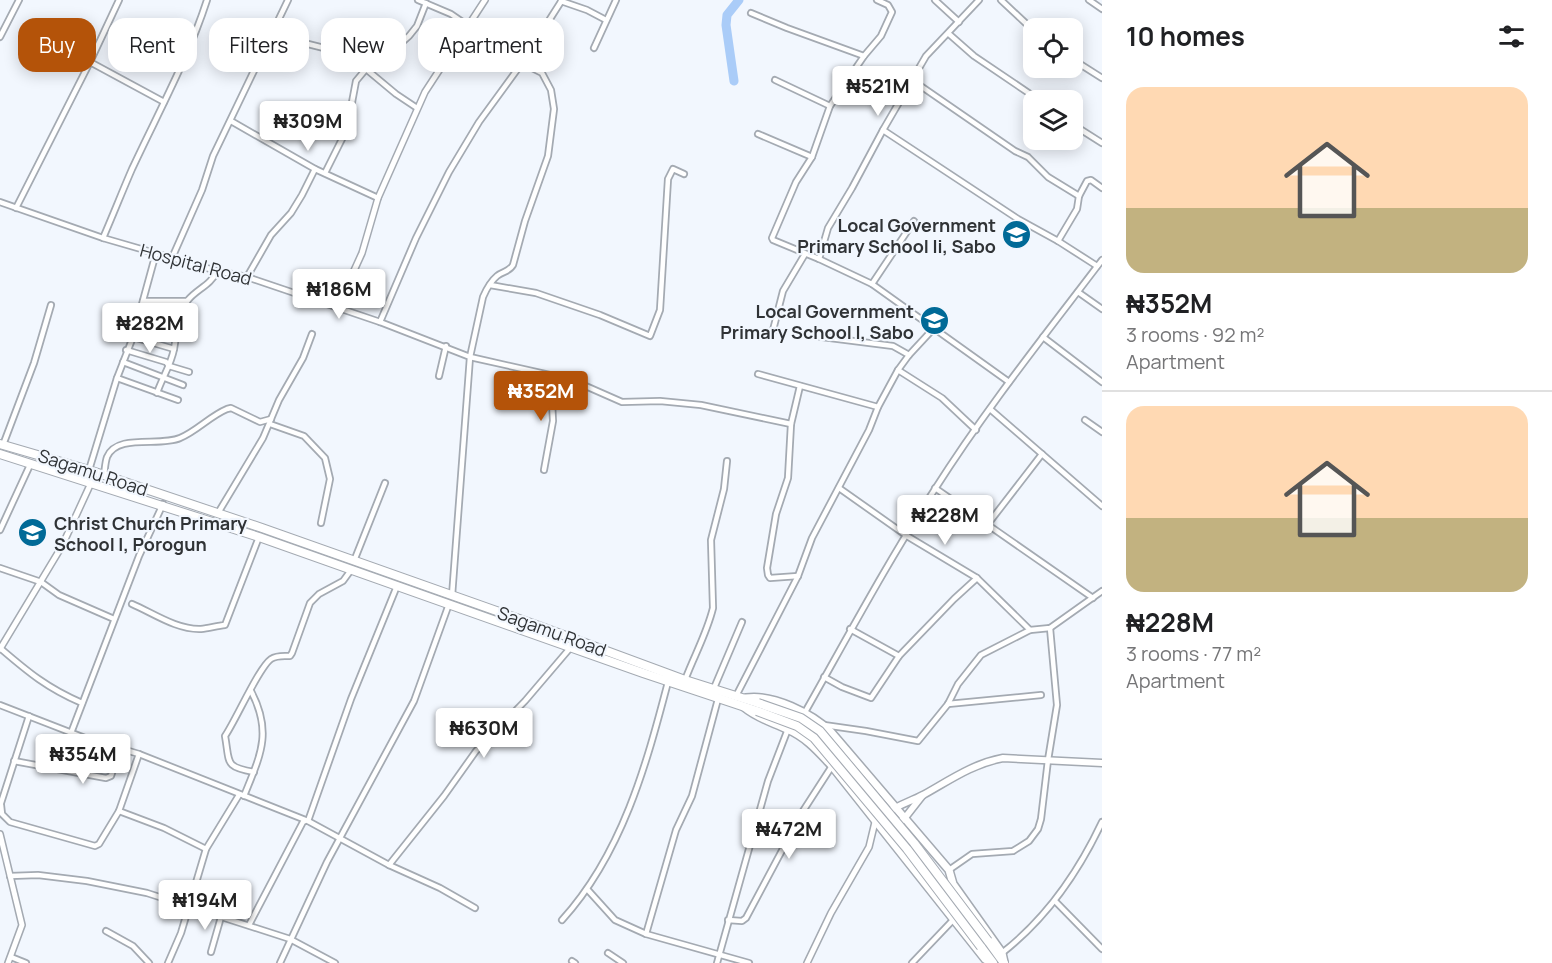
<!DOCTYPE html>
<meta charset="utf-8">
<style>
body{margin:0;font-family:Manrope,sans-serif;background:#f6f6f6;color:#202124;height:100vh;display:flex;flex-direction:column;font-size:22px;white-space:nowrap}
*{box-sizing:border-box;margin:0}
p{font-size:20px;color:#757577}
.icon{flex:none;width:33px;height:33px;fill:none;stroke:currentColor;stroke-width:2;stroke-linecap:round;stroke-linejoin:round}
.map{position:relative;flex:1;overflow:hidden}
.drawer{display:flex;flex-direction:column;background:#fff;width:450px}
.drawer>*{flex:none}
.hud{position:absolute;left:18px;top:18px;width:570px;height:54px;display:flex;gap:12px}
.fabs{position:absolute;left:1023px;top:18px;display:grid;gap:12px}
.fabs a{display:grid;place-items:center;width:60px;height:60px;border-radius:12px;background:#fff;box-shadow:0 3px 15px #0003;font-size:30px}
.price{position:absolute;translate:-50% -51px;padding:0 14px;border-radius:6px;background:#fff;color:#222;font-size:20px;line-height:39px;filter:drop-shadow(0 2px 3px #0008)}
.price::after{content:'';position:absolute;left:50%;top:36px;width:18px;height:14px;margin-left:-9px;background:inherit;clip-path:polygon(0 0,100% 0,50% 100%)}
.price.current{background:#b45309;color:#fff}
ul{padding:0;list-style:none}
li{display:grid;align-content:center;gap:12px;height:318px;padding:0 24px}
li+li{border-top:2px solid #e0e0e0}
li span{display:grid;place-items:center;height:186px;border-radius:18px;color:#555}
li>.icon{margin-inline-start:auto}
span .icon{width:108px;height:108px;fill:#fffc;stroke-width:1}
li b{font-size:26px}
h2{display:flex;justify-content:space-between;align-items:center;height:72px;padding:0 24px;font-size:26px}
.tag{padding:0 21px;border-radius:18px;background:#fff;box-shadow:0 3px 15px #0003;font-size:21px;line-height:54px}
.tag.current{background:#b45309;color:#fff}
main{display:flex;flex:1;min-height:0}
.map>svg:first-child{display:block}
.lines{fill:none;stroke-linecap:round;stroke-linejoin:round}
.river{stroke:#aaccf8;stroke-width:9}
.minor-casing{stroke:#a4aab2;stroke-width:8}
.tertiary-casing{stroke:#a4aab2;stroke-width:8}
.secondary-casing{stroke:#a4aab2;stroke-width:9}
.primary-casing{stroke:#a4aab2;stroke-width:10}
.trunk-casing{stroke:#a4aab2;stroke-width:10}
.minor{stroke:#fff;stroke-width:4.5}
.tertiary{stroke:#fff;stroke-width:5}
.secondary{stroke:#fff;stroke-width:6}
.primary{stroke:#fff;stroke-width:7}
.trunk{stroke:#fff;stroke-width:8}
.trunk-bridge-casing{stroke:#a4aab2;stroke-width:10;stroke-linecap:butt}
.trunk-bridge{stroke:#fff;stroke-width:8}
.labels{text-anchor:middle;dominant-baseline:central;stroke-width:4.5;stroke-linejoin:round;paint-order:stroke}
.poi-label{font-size:18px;font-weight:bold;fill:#303336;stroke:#f2f7fe;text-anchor:end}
.street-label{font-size:18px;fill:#303336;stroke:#f2f7fe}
</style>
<main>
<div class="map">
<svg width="1102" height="963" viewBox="0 0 1102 963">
<rect width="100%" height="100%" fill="#f2f7fe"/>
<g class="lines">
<polyline class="river" points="734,81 726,25 727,15 739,0"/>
<defs>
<g id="minor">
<path d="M 418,0 L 451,14 L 522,63 L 542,73 L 551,90 L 554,109 L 548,156 L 525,221 L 513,265 C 509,272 503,271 497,276 C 491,281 486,290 483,297 L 470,357 L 572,380 L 622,402 L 660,401 L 701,405 L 791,424"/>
<polyline points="877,0 888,5 892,12 881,36 864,56 830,106 812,157 796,182 772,238 773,240 819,259 872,284 1009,382"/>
<polyline points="935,0 959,22"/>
<polyline points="1001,0 1034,31"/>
<polyline points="1089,0 1102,9"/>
<polyline points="561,1 587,10 606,20"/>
<polyline points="751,13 787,28 864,56"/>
<polyline points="275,30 300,42 348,54 396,94 417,108"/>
<polyline points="949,34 974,56 1039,100"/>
<polyline points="0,37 19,0"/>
<polyline points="594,48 616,0"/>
<polyline points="1072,59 1102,78"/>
<polyline points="90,62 164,102"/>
<polyline points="775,80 830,106"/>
<polyline points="912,80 1015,151 1028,157 1048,177 1079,196"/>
<polyline points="231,121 315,169 378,198"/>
<polyline points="1072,124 1102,143"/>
<polyline points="883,130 1018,219 1058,241 1097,266"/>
<polyline points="758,134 812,157"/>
<polyline points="325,173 347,129 356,81 371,63 381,61 409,36 417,26 426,3"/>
<polyline points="0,202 103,238 217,271 247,277 380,322 470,357 452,596"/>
<polyline points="16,208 90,62 119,0"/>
<path d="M 103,238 C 113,215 122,192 132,169 C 158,113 188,59 207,0"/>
<polyline points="1058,241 1077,209 1079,196 1087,181 1091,180 1102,188"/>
<polyline points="172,258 202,190 213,156 288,0"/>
<polyline points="819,259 828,228 852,188 883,130 926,56 979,0"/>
<polyline points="247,277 271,235 291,213 302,195 315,169"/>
<polyline points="872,284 914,221"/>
<polyline points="490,285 536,293 600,315 650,336 660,310 668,179 673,169 684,174"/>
<polyline points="1078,292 1102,309"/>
<polyline points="143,301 187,301"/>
<polyline points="380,322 416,238 449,172 479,122 522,63 562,0"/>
<polyline points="772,334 783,291 805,254"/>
<polyline points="814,336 893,346 909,355"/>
<polyline points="133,337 174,349"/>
<polyline points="1043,337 1102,382"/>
<polyline points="126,350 166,362 169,366 189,372"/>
<polyline points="123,362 183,385"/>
<polyline points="898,370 942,398 976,430"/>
<polyline points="758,374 878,407"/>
<polyline points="439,376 446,346"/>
<polyline points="117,378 178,400"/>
<path d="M 157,393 C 162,378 171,365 174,349 C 177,333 177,314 188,300 C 197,289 211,285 217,271"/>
<polyline points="990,409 1102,506"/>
<polyline points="1085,420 1102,432"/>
<polyline points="270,424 304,436 325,458 330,479 321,523"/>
<polyline points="3,445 34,363 51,305"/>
<polyline points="89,470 117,378 133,337 156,253"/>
<polyline points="544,470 553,421 552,402 556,376"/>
<path d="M 104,475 C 105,469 105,463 107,457 C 117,433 160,447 180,438 C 197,431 210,416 227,409 L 231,408 L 260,422 L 271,419"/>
<polyline points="839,488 907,536 977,578 1030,630"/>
<polyline points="935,488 1093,598"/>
<polyline points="218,513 263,438 279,400 303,358 312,334"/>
<polyline points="988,524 1042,454"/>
<polyline points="0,530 30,465"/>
<polyline points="354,561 385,483"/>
<polyline points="0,568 41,582 59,595 114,619"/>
<polyline points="798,576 770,578 768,575 767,568 776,514 788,478 791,424 800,386"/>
<path d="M 132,604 C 153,613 177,630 201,629 C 209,628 217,626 225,625 L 259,537"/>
<polyline points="850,629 899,656"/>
<path d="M 0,648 C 28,672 47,688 82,703"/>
<polyline points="824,677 842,687 871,698 899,656 954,599 977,578"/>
<path d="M 685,680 C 694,656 707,633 713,608 L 711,540 L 724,489 L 727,461"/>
<polyline points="714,688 742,622"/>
<polyline points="736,696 798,576 812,538 869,430 878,407 898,370 909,355 935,327"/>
<polyline points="948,704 1041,695"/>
<polyline points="0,705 85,738 139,754 308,821 389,865 440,888 475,908"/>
<path d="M 804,714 C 847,638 888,561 935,489 C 985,410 1045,335 1102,260"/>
<polyline points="824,725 866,731 918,741 948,704 958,684 981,655 1030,630 1050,628 1102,591"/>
<polyline points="71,733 139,556 163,504"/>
<polyline points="14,761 106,778 111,776 120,748"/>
<polyline points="74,771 85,738"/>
<path d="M 254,772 C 224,767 230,763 225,736 C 236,720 259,667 271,659 C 277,655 283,656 290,656 L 292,653 L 310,603 L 319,594 L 343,581 L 351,570"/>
<path d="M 244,796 C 260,756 273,733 251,691"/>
<polyline points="1,805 2,814 10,822 95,846 99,844 119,811 139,754"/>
<polyline points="0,806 29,716"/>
<polyline points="119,811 164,828 206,849"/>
<polyline points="308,821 351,699 397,586"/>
<polyline points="389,865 444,796 476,751 525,701 571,647"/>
<polyline points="949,870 972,854 1013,851 1029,841 1038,829 1041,819 1048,760 1057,705 1050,628"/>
<polyline points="10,876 38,875 87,881 147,893 290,939 335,963"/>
<polyline points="587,889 615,920 646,934 749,963"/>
<polyline points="1055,901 1102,949"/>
<path d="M 562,920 C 622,854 646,766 668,682"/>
<polyline points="728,920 742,921 746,918 803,811 832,766"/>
<polyline points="249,925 304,820 305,821"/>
<polyline points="106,931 133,946 149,963"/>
<polyline points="646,934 676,830 692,796 718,699"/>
<polyline points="211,952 221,917"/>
<polyline points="608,953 623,963"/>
<path d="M 1002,953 C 1047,918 1078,873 1102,822"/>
<polyline points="11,957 26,963"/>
<polyline points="572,961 575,963"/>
<polyline points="168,963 181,933 206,849 239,795"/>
<polyline points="280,963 327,862 414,701 449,604"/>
<polyline points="717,963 768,781 788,729"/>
<polyline points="912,963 953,920"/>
</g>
<g id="tertiary">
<polyline points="337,308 362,253 378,198 425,92 485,0"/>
<polyline points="0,649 62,546 91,483"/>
<polyline points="0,834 22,925 8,963"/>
<polyline points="807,963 831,913 869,847 875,822"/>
</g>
<g id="secondary">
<path d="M 886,814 C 897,805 910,802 923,795 C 950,780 972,764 1003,758 L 1102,763"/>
<polyline points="886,831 904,819 922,796"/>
</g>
<g id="primary">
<path d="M 746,698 C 773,694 811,713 831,732 L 949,870 L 953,884 L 1002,953 L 1004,962"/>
<path d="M 744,707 C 757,718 772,722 787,729 C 806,737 818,751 832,766 L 985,959 L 991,963"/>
</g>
<g id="trunk">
<polyline points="0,444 89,470 262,528 539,626 685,680 758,703"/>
<polyline points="0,454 259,537 643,673 757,711"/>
<polyline points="988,941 1004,963"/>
<polyline points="981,947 993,963"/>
</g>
</defs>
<use href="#minor" class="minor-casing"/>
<use href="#tertiary" class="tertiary-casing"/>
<use href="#secondary" class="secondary-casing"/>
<use href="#primary" class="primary-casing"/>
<use href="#trunk" class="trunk-casing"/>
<use href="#minor" class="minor"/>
<use href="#tertiary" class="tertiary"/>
<use href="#secondary" class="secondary"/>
<use href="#primary" class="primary"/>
<use href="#trunk" class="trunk"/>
<defs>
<g id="trunk-bridge">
<polyline points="758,703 801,718 820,731 914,843 988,941"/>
<polyline points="757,711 797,726 814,738 907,849 981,947"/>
</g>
</defs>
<use href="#trunk-bridge" class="trunk-bridge-casing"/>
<use href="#trunk-bridge" class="trunk-bridge"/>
</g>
<defs>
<symbol id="school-disc" viewBox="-11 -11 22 22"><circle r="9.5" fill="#016a97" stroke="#f2f7fe"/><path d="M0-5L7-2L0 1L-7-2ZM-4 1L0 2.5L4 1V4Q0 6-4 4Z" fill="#fff"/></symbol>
</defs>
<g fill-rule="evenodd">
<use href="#school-disc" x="1000" y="218" width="33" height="33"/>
<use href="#school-disc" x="918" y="304" width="33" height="33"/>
<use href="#school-disc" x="16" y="516" width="33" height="33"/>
</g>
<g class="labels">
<g class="poi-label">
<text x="996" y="225">Local Government<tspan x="996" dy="21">Primary School Ii, Sabo</tspan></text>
<text x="914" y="311">Local Government<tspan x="914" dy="21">Primary School I, Sabo</tspan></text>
<text x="54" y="523" text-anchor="start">Christ Church Primary<tspan x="54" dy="21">School I, Porogun</tspan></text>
</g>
<g class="street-label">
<text transform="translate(196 264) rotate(15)">Hospital Road</text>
<text transform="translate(93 472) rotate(18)">Sagamu Road</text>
<text transform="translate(552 631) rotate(20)">Sagamu Road</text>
</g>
</g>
</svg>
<div class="fabs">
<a><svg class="icon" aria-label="locate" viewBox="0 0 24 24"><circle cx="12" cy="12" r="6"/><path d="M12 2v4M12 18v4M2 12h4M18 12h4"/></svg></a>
<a><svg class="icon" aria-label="layers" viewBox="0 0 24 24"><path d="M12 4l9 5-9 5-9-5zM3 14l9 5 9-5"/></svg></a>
</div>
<b class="price" style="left:878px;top:117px">₦521M</b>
<b class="price" style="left:308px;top:152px">₦309M</b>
<b class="price" style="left:339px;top:320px">₦186M</b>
<b class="price" style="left:150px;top:354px">₦282M</b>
<b class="price current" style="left:541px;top:422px">₦352M</b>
<b class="price" style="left:945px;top:546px">₦228M</b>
<b class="price" style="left:484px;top:759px">₦630M</b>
<b class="price" style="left:83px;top:785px">₦354M</b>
<b class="price" style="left:789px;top:860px">₦472M</b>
<b class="price" style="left:205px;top:931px">₦194M</b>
<div class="hud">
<a class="tag current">Buy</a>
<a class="tag">Rent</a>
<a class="tag">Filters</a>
<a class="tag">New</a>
<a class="tag">Apartment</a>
</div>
</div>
<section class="drawer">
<h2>10 homes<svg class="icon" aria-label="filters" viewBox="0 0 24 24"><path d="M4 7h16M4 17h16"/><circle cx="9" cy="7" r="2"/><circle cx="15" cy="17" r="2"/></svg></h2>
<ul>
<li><span style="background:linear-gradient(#ffd9b3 65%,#c2b280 0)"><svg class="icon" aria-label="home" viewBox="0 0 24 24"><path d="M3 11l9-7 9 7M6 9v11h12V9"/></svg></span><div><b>₦352M</b><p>3 rooms · 92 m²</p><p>Apartment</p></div></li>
<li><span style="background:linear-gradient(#ffd9b3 60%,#c2b280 0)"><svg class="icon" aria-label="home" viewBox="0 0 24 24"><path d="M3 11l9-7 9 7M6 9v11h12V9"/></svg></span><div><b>₦228M</b><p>3 rooms · 77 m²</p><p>Apartment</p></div></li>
</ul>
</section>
</main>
